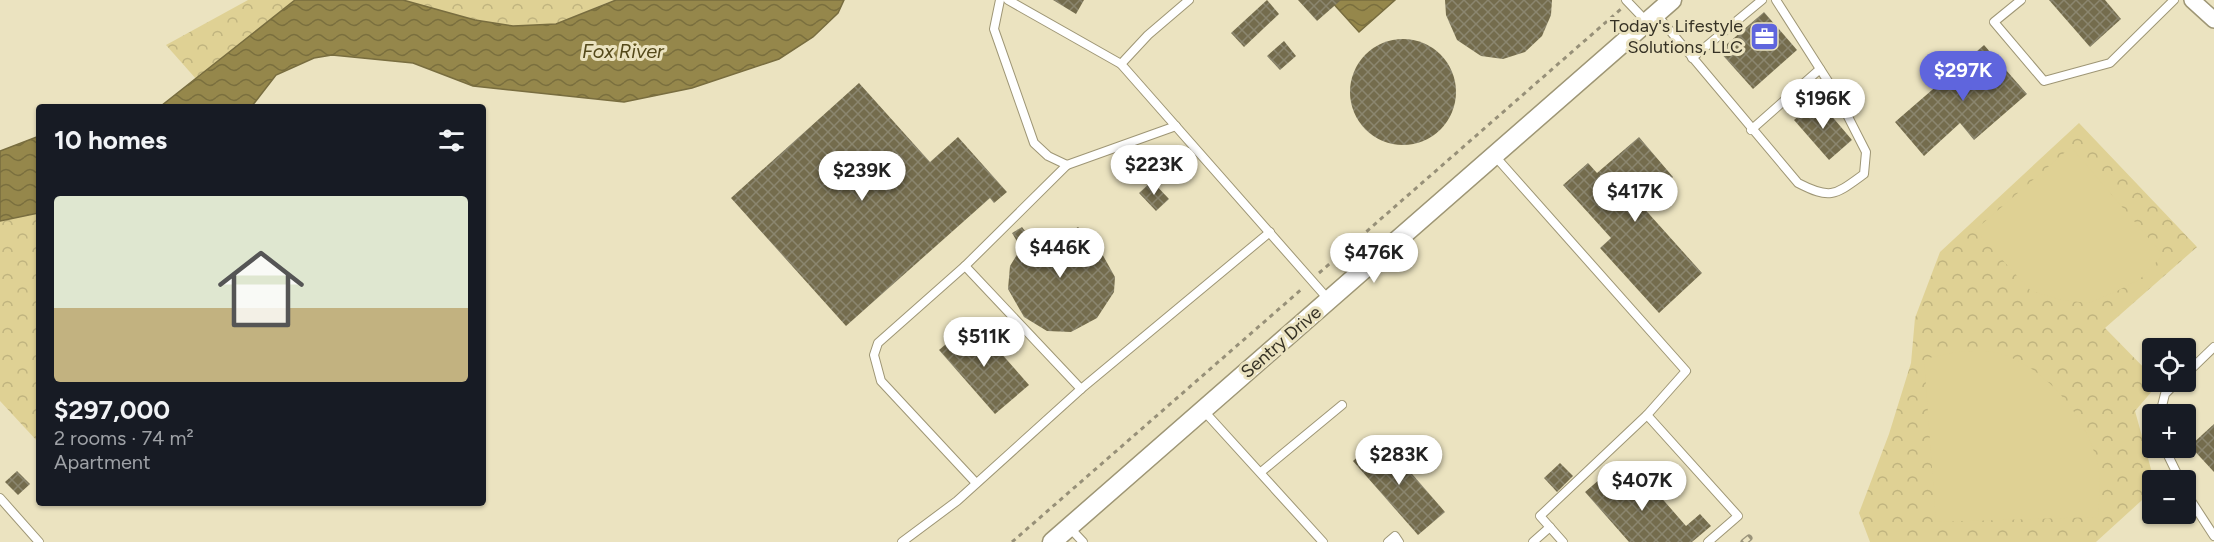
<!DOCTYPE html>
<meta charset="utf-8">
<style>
body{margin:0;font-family:Figtree,sans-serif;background:#242831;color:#f1f3f6;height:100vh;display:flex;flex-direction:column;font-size:22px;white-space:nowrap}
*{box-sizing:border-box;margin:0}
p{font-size:20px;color:#9ea1a6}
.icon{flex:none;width:33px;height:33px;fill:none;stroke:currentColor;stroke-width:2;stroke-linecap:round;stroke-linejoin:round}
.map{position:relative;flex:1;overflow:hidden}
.panel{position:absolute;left:36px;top:104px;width:450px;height:402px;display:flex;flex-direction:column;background:#171b24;border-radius:6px;box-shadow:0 2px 4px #0004}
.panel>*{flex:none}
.buttons{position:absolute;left:2142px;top:338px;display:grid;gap:12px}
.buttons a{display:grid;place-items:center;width:54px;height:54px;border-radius:6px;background:#171b24;box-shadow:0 2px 4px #0004;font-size:30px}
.price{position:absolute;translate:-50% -51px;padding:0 14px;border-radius:21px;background:#fff;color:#222;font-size:20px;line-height:39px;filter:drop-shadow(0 2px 3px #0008)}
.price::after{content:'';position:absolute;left:50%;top:36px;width:18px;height:14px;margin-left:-9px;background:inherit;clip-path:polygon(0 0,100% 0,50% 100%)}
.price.selected{background:#5f65dd;color:#fff}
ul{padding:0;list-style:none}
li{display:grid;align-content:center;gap:12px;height:318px;padding:0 18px}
li span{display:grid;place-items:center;height:186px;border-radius:6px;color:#555}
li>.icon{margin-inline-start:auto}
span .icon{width:108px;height:108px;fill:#fffc;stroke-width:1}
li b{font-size:26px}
h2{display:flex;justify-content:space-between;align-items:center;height:72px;padding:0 18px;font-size:26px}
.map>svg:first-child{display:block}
.park{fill:url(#park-crowns)}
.pitch{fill:#dfd194}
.water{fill:url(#water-waves);stroke:#786d3f;stroke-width:1.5}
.building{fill:url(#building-cross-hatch)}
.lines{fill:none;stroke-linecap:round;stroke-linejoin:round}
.service-casing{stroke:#9e9675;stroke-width:10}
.minor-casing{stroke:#9e9675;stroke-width:18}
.tertiary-casing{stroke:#9e9675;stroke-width:21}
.path{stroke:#979078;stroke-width:3;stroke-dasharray:4.5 4.5;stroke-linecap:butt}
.service{stroke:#fff;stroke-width:8}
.minor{stroke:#fff;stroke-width:15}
.tertiary{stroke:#fff;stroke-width:18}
.rail-casing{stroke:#99937a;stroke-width:7}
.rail{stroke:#ebe3c0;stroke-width:4.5;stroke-dasharray:14;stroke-linecap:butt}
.labels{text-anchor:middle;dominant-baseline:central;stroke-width:6;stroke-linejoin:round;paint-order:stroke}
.poi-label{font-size:18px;fill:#353124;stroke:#ebe3c0;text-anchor:end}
.street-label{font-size:18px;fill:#353124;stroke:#ebe3c0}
.water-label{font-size:20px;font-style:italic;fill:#54491a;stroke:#ebe3c0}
</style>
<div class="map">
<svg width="2214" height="542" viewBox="0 0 2214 542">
<defs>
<pattern id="park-crowns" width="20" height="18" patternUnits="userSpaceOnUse" patternTransform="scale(1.5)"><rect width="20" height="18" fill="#dfd194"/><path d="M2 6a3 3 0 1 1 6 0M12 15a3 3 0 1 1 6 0" fill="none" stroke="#c0b47f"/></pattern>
<pattern id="water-waves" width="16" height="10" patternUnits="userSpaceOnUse" patternTransform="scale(1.5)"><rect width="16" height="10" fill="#95874b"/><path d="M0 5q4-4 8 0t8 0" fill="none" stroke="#7a6f3e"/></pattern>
<pattern id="building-cross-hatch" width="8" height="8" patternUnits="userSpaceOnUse" patternTransform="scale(1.5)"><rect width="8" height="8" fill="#746c4d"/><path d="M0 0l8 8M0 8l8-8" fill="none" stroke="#8b866f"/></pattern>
</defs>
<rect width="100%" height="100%" fill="#ebe3c0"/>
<g class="park">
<polygon points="248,0 295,0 197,80 166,45"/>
<path d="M 403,0 L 616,0 C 595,5 577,19 556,24 C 513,35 444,14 403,0 Z"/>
<polygon points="2079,123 2197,247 2105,328 2152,376 2152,381 2159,383 2135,411 2154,480 2152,491 2096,542 1870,542 1859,513 1889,434 1911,363 1915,318 1940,252"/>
<polygon points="39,213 39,443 0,401 0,221"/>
</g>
<g class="pitch">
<polygon points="2071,147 2163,255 2140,279 2117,291 2089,303 2061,300 2031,291 1975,230"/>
<path d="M 1956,352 C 1969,352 1985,350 1998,353 C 2045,366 2085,415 2097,461 C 2102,478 2098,500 2099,517 L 1936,522 L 1924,359 Z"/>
</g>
<g class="water">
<polygon points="295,0 403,0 475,20 513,26 556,24 616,0 844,0 838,13 813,37 779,59 692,88 624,102 473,86 413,63 332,55 314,58 276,75 252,106 161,106"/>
<polygon points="1330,0 1395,0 1359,32"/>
<polygon points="39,136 39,213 0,221 0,151"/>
</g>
<g class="building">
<polygon points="1053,0 1084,0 1076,14"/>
<polygon points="1267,0 1279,14 1244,47 1231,33"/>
<polygon points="1298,0 1341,0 1317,21"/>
<polygon points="1445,0 1552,0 1551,15 1542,36 1525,52 1503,59 1481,56 1457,40 1446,15"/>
<polygon points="2049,0 2105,0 2121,19 2090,47"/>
<polygon points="1764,12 1797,50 1753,89 1719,51"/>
<circle cx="1403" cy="92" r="53"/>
<polygon points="1284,41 1296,56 1280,70 1267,56"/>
<polygon points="1984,45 2027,94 1974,140 1960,123 1924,156 1895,122"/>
<polygon points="859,83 930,162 958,137 1007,192 994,203 990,198 846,326 731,198"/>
<polygon points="1818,100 1852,140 1829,160 1794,120"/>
<polygon points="1639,137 1673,177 1641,205 1702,273 1659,313 1600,248 1611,238 1563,185 1588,163 1597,173"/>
<polygon points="1152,181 1169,199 1156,211 1139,193"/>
<polygon points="1022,227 1031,239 1049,229 1072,231 1078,227 1096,243 1115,277 1114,292 1097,318 1071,332 1047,331 1024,317 1008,289 1010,266 1021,248 1012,233"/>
<polygon points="973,321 1029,385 995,414 939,350"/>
<polygon points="2214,424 2214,472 2190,446"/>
<polygon points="1380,437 1445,512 1418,535 1353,461"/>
<polygon points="1560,463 1573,476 1557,492 1544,478"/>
<polygon points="1615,466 1641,496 1652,487 1686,526 1700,514 1711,526 1692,542 1629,542 1585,492"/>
<polygon points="17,471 30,484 18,495 5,482"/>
</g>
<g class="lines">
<defs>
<g id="service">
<polyline points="1000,0 994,29 1034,143 1048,156 1067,165 1176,126"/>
<polyline points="1008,0 1121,64"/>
<polyline points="1189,0 1148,35 1121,64 1328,299"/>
<polyline points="1626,0 1646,21"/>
<polyline points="2021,0 1994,22 2044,81 2110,63 2174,0"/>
<path d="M 1656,14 L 1798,183 C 1831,200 1835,195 1864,174 L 1866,152 L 1838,97 L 1776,0"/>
<polyline points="1692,58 1762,0"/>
<polyline points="1751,130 1820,69"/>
<polyline points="1494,155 1686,371 1647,415 1738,516 1708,542"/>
<polyline points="965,266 1081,389"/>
<polyline points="2186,374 2214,347"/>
<polyline points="1203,410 1323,542"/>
<polyline points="2160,414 2165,394 2178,381"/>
<polyline points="2164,447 2180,480"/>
<polyline points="1261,472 1342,405"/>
<polyline points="976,483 881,381 874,355 878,343 965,266 1067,165"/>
<polyline points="2186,493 2214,536"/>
<polyline points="0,498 39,542"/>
<polyline points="1069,527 1083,542"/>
<polyline points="902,542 957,501 1081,389 1270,232"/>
<polyline points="1388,542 1395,536 1399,542"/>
<polyline points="1533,542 1550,527"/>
<polyline points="1563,542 1540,516 1647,415"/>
</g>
<polyline id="minor" points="2192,0 2214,20"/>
<polyline id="tertiary" points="1052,542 1672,0"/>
</defs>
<use href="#service" class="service-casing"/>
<use href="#minor" class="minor-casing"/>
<use href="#tertiary" class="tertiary-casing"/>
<g class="path">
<polyline points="1319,273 1621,9"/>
<polyline points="1012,542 1303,288"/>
</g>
<use href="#service" class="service"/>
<use href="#minor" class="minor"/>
<use href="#tertiary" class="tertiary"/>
<defs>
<polyline id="rail" points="1744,542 1749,538"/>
</defs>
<use href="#rail" class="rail-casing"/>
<use href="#rail" class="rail"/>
</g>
<defs>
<symbol id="office-square" viewBox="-11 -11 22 22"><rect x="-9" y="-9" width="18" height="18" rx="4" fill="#5f65dd" stroke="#ebe3c0"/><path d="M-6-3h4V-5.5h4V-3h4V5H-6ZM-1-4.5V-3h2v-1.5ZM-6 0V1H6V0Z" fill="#fff"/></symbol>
</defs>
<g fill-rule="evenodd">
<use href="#office-square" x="1748" y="20" width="33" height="33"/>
</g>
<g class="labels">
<g class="poi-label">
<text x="1743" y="26">Today's Lifestyle<tspan x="1743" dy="21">Solutions, LLC</tspan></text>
</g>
<g class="street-label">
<text transform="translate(1281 342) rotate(-41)">Sentry Drive</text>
</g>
<g class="water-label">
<text x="623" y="51">Fox River</text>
</g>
</g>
</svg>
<div class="buttons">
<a><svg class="icon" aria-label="locate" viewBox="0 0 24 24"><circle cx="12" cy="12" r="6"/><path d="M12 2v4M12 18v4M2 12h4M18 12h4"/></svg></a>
<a>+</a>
<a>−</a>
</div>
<b class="price selected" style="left:1963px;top:102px">$297K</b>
<b class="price" style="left:1823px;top:130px">$196K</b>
<b class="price" style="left:1154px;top:196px">$223K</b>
<b class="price" style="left:862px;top:202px">$239K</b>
<b class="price" style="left:1635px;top:223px">$417K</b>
<b class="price" style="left:1060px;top:279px">$446K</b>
<b class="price" style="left:1374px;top:284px">$476K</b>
<b class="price" style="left:984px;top:368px">$511K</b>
<b class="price" style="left:1399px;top:486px">$283K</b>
<b class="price" style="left:1642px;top:512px">$407K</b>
<section class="panel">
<h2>10 homes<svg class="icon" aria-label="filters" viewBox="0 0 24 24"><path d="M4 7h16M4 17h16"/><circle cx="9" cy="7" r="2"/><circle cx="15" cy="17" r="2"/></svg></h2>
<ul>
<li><span style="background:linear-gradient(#dfe7d0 60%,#c2b280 0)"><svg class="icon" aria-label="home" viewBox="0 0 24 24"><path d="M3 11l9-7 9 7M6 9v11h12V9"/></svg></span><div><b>$297,000</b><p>2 rooms · 74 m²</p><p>Apartment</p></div></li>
</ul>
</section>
</div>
